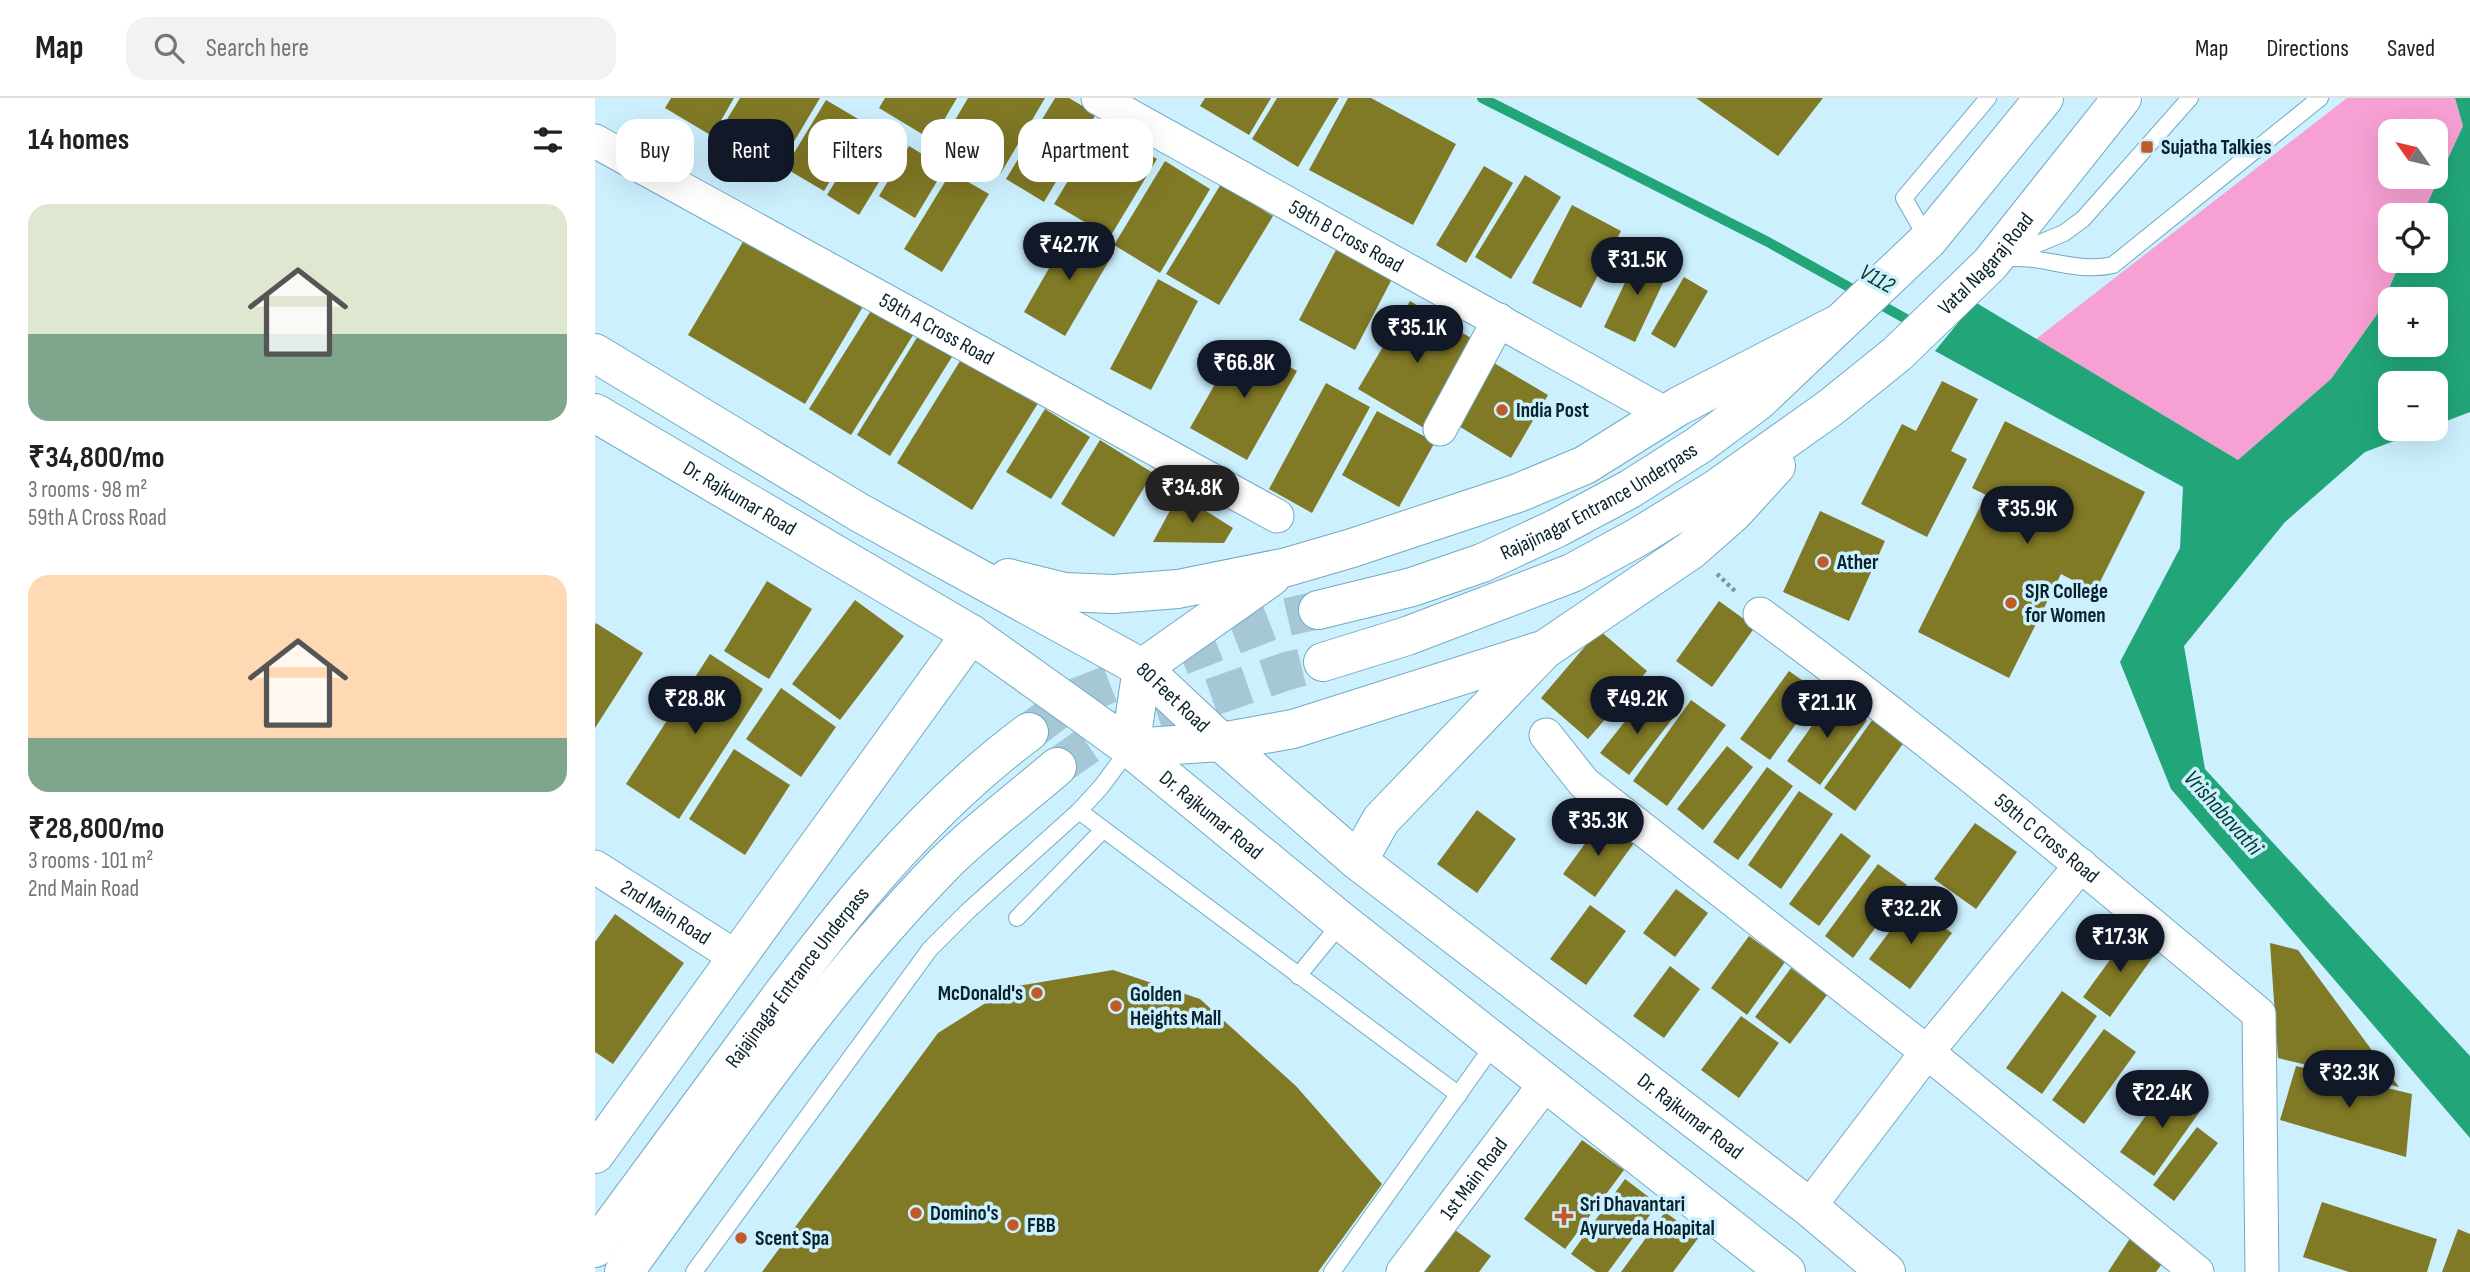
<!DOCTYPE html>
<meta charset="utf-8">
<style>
body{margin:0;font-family:"Sofia Sans Condensed",sans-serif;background:#f2f2f2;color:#202124;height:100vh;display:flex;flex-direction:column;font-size:26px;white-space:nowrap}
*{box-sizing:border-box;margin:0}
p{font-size:23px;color:#757577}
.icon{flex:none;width:38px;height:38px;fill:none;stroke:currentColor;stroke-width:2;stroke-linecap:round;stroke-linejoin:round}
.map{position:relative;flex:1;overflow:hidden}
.drawer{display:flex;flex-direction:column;background:#fff;width:595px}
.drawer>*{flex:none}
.guide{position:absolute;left:21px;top:21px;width:665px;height:63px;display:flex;gap:14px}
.needle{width:46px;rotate:304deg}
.fabs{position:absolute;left:1783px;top:21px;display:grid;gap:14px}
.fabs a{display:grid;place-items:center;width:70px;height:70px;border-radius:14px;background:#fff;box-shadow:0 7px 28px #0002;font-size:35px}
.price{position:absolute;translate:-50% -60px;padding:0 16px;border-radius:24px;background:#111827;color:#fff;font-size:23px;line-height:46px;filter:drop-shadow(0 2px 4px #0008)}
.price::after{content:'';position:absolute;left:50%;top:42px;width:21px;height:16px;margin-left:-10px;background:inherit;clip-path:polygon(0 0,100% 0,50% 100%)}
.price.selected{background:#222;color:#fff}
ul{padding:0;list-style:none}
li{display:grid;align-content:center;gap:14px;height:371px;padding:0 28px}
li span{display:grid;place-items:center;height:217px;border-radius:21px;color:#555}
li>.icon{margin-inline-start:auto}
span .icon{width:126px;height:126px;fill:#fffc;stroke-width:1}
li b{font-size:30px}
h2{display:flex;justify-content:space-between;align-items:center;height:84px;padding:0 28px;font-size:30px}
.tag{padding:0 24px;border-radius:21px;background:#fff;box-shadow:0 7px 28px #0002;font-size:24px;line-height:63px}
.tag.selected{background:#111827;color:#fff}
header{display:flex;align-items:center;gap:42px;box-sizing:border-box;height:98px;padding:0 35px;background:#fff;border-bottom:2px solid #e0e0e0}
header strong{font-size:33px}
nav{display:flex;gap:38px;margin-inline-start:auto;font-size:24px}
.search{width:490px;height:63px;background:#f2f2f2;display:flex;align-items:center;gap:18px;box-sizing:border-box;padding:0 24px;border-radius:21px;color:#757577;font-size:26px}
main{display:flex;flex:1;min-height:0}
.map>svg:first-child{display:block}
.green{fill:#f7a0d3;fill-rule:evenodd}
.water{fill:#22a679;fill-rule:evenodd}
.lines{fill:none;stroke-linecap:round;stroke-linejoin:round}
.stream{stroke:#22a679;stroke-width:10}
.building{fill:#807926}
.secondary-tunnel{stroke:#a6c7d5;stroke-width:38;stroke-dasharray:38 19;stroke-linecap:butt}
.service-casing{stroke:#70aac1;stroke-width:18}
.minor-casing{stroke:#70aac1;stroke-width:35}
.secondary-casing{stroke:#70aac1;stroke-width:40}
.path{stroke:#7a98a5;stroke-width:4.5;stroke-dasharray:3.5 3.5;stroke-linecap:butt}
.service{stroke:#fff;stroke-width:16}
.minor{stroke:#fff;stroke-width:33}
.secondary{stroke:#fff;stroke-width:38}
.poi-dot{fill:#c05b29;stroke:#cdf0ff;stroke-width:2.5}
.labels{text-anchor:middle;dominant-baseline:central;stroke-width:7;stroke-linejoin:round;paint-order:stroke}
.poi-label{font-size:21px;font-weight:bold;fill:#09222b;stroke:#cdf0ff;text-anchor:start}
.street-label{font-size:21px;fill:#09222b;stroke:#cdf0ff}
.water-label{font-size:23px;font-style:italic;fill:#033a27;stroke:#cdf0ff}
</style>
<header>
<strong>Map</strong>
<div class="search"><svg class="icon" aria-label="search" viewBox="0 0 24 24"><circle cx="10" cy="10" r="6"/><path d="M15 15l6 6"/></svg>Search here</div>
<nav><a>Map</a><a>Directions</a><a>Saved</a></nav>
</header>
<main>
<section class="drawer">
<h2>14 homes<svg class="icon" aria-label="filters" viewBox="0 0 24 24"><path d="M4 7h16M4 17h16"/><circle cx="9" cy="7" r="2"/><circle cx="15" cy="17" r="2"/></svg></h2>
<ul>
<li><span style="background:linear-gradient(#dfe7d0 60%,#7fa58c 0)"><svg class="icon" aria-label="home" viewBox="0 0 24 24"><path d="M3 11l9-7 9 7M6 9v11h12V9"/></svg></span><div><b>₹34,800/mo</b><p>3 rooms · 98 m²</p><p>59th A Cross Road</p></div></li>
<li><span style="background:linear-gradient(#ffd9b3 75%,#7fa58c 0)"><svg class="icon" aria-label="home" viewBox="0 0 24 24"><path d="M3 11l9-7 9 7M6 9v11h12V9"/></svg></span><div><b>₹28,800/mo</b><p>3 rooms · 101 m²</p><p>2nd Main Road</p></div></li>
</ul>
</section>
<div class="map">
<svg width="1875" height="1174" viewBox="0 0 1875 1174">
<rect width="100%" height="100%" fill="#cdf0ff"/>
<path class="green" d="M 1752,0 L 1860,0 L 1868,28 L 1827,117 L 1796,117 L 1796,163 L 1806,163 L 1783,215 L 1736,281 L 1643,362 L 1441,241 ZM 1796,33 L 1841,33 L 1841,79 L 1796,79 Z"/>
<path class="water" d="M 1860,0 L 1875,0 L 1875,314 L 1841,327 L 1841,285 L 1796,285 L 1796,331 L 1831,331 L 1770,354 L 1690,424 L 1589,548 L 1610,671 L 1875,958 L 1875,1040 L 1576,691 L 1525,564 L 1585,450 L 1588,389 L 1340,253 L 1380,204 L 1643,362 L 1736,281 L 1783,215 L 1806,163 L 1841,163 L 1841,117 L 1827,117 L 1868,28 ZM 1796,201 L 1841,201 L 1841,247 L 1796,247 Z"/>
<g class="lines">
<polyline class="stream" points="887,0 1173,144 1322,227"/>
</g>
<g class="building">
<polygon points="76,0 139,0 117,38 70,10"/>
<polygon points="145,0 225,0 182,72 123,36"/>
<polygon points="290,0 362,0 337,42 284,10"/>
<polygon points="373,0 450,0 406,75 349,41"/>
<polygon points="460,0 474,0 501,16 449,104 411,81"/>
<polygon points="610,0 676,0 654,37 605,8"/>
<polygon points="682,0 744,0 703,69 657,41"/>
<polygon points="753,0 776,0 861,46 818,127 714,72"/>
<polygon points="1101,0 1228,0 1183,58"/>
<polygon points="231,2 270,25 229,93 190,70"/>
<polygon points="275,27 307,46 264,117 232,97"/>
<polygon points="506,28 562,61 515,139 459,106"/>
<polygon points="314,48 350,70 320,120 284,98"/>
<polygon points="570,63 615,91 565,175 519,147"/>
<polygon points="889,68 918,85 871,165 841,147"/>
<polygon points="356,74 394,96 347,174 309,151"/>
<polygon points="930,77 966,99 916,181 880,159"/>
<polygon points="626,86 678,118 624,207 571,176"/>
<polygon points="977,107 1026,133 986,210 937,185"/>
<polygon points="477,130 519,154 470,238 429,214"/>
<polygon points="152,137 269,207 210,306 93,237"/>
<polygon points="742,150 798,179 760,252 704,222"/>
<polygon points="1044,155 1075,170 1040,244 1009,229"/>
<polygon points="1089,179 1113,193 1080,250 1056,236"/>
<polygon points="563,181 603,203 556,292 515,271"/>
<polygon points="282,203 323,229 256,337 214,311"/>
<polygon points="815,203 881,243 829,330 763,291"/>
<polygon points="326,233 360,254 295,358 262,337"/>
<polygon points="645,242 702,273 652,362 595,330"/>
<polygon points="370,255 445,302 377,412 302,365"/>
<polygon points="899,265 953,297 916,360 862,327"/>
<polygon points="1347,283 1383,301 1356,353 1372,361 1332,439 1266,406 1307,326 1321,333"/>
<polygon points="731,285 775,309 717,415 674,391"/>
<polygon points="450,311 495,339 456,401 411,374"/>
<polygon points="782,313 840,344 804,409 747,377"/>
<polygon points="1410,323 1550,394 1500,494 1466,476 1414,580 1323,534 1391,397 1377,390"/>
<polygon points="505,342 558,375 519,439 466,406"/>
<polygon points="584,396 638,430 629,445 558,444"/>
<polygon points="1225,413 1290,443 1254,523 1188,494"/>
<polygon points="172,483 217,511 174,581 129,553"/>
<polygon points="260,502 309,538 245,622 197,586"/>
<polygon points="1124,503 1160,529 1117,589 1081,563"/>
<polygon points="1,525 48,555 0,630 0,527"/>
<polygon points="1004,532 1052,573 993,641 946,600"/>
<polygon points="115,556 168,591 84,721 31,686"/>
<polygon points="1194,573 1224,594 1175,662 1145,641"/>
<polygon points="186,590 241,629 206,679 151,641"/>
<polygon points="1050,598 1078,620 1034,677 1005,655"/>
<polygon points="1238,598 1272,622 1225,687 1192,663"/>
<polygon points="1096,602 1131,627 1072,708 1038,683"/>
<polygon points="1280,618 1312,640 1260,713 1229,690"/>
<polygon points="1132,648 1158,669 1108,732 1082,711"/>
<polygon points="139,651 195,687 150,757 94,721"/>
<polygon points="1172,669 1198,688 1143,762 1118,744"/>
<polygon points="1204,693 1238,716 1186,791 1153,767"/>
<polygon points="882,712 921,741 882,795 842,766"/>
<polygon points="1007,722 1039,745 1000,799 968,776"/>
<polygon points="1380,725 1422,754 1381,811 1339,781"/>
<polygon points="1246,735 1276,758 1224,828 1194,806"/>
<polygon points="1283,766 1312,787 1258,860 1230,838"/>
<polygon points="1081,791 1113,815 1080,859 1048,835"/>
<polygon points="1316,805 1357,835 1315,891 1274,861"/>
<polygon points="995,807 1031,833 991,887 955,861"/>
<polygon points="20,816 89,865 18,966 0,954 0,844"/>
<polygon points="1536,833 1563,852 1515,919 1488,899"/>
<polygon points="1154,838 1190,864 1152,917 1116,890"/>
<polygon points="1675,845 1703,852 1804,989 1683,960"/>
<polygon points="1075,868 1105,891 1069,940 1038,918"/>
<polygon points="1196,870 1232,897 1195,946 1160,919"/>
<polygon points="518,872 605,901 701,988 787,1086 723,1174 167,1174 343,935 416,889"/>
<polygon points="1467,893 1502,918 1447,996 1411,970"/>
<polygon points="1146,918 1184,945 1144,1000 1106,972"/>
<polygon points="1509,931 1541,954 1489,1026 1457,1002"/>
<polygon points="1701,968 1817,996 1811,1059 1685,1022"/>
<polygon points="1574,985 1608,1009 1559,1078 1525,1054"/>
<polygon points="1602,1029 1623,1045 1579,1103 1558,1087"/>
<polygon points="987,1042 1029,1072 970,1151 929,1121"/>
<polygon points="1030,1081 1063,1106 1013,1174 1001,1174 976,1156"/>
<polygon points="1727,1104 1842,1141 1832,1174 1754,1174 1708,1159"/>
<polygon points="1070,1114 1104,1139 1078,1174 1026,1174"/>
<polygon points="1863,1131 1875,1136 1875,1174 1847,1174"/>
<polygon points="860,1132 896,1158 884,1174 829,1174"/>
<polygon points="1536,1139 1570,1162 1561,1174 1513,1174"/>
</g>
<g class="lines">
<g class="secondary-tunnel">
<polyline points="434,634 479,600 679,522 723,512"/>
<polyline points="462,669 506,638 692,573 728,564"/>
</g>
<defs>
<g id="service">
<polyline points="1333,142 1309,100 1393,0"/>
<polyline points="1416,157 1469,135 1488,121 1595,0"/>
<path d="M 1407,161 C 1444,155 1480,176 1518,167 L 1725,0"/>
<polyline points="484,713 864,997"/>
<polyline points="422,820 507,733"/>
<polyline points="703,878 747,824"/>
<polyline points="99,1174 335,851 373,813 484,713 506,689 535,650"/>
<polyline points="737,1174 900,945"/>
</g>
<g id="minor">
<path id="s1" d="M 503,0 L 1071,316"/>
<path id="s2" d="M 0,43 L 682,418"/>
<polyline points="845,331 904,222"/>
<path id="s3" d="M 1165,516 C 1337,642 1500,779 1664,916 L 1667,1174"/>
<polyline points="951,637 989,685 1332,954 1602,1174"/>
<path id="s4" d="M 0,769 L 141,859"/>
<polyline points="1214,1109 1332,954 1486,767"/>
<path id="s5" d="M 808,1174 L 950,986"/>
</g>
<g id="secondary">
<path id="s6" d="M 0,255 L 265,415 L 547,570 L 626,644 L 763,763 L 1214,1109 L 1291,1174"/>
<path id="s7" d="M 0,315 L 376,536 L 477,608 L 535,650 L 747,824 L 1191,1174"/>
<polyline points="413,480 469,494 518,496 583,491 692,469 757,450 923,395 990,367 1084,308 1245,225"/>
<path id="s8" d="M 723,512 L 817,489 L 887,465 L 962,430 L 1035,391 L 1104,347 L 1162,304 L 1333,142 L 1449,0"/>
<path id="s9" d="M 728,564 L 812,538 L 977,475 L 1043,439 L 1121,391 L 1235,310 L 1302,256 L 1395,166 L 1527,0"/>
<polyline points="535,650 626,644 698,631 944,553"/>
<polyline points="535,650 547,570 676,479"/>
<polyline points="763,763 786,722 949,552 1096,452 1139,414 1181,368"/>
<polyline points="0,1056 376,536"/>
<path id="s10" d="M 0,1150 C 52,1080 103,1010 155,940 C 237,828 322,717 434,634"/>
<path d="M 29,1174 C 131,1034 228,890 349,766 C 384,731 424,702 462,669"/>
</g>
</defs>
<use href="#service" class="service-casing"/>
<use href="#minor" class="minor-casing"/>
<use href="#secondary" class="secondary-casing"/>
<polyline class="path" points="1122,476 1141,494"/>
<use href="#service" class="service"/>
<use href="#minor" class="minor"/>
<use href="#secondary" class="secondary"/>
</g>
<g class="poi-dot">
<rect x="1545" y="42" width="14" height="14" rx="3.5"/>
<circle cx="907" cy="312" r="7"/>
<circle cx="1228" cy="464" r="7"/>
<circle cx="1416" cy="505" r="7"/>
<circle cx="442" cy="895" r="7"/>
<circle cx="521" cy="908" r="7"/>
<circle cx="321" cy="1115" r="7"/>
<path d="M965.5 1107.5h7v7h7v7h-7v7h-7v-7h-7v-7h7z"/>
<circle cx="418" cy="1127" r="7"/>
<circle cx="146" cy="1140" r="7"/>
</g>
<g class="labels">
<g class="poi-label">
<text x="1566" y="49">Sujatha Talkies</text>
<text x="921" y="312">India Post</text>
<text x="1242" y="464">Ather</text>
<text x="1430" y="493">SJR College<tspan x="1430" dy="24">for Women</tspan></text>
<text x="428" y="895" text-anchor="end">McDonald's</text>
<text x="535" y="896">Golden<tspan x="535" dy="24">Heights Mall</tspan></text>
<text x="985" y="1106">Sri Dhavantari<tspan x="985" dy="24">Ayurveda Hoapital</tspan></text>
<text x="335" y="1115">Domino's</text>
<text x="432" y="1127">FBB</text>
<text x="160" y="1140">Scent Spa</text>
</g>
<g class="street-label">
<text stroke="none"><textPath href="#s1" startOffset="284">59th B Cross Road</textPath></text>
<text stroke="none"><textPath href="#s9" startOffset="784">Vatal Nagaraj Road</textPath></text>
<text stroke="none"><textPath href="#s2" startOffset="390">59th A Cross Road</textPath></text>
<text stroke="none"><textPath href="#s7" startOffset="168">Dr. Rajkumar Road</textPath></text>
<text stroke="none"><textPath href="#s8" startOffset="303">Rajajinagar Entrance Underpass</textPath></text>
<text stroke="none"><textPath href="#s6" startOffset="674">80 Feet Road</textPath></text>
<text stroke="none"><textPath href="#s7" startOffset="737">Dr. Rajkumar Road</textPath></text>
<text stroke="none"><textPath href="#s3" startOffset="364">59th C Cross Road</textPath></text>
<text stroke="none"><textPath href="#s4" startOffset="84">2nd Main Road</textPath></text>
<text stroke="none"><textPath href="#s10" startOffset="338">Rajajinagar Entrance Underpass</textPath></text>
<text stroke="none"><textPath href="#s6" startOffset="1340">Dr. Rajkumar Road</textPath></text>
<text stroke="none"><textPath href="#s5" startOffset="117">1st Main Road</textPath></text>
</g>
<g class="water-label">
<text transform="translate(1282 181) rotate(29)">V112</text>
<text transform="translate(1628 715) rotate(48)">Vrishabavathi</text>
</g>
</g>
</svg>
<div class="fabs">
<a><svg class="needle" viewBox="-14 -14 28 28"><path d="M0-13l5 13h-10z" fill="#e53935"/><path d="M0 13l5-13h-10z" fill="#757577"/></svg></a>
<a><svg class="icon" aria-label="locate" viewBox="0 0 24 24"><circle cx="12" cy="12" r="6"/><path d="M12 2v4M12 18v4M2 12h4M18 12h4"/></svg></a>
<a>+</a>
<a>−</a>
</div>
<b class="price" style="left:474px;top:184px">₹42.7K</b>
<b class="price" style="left:1042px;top:199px">₹31.5K</b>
<b class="price" style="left:822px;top:267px">₹35.1K</b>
<b class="price" style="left:649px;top:302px">₹66.8K</b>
<b class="price selected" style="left:597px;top:427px">₹34.8K</b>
<b class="price" style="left:1432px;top:448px">₹35.9K</b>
<b class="price" style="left:100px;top:638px">₹28.8K</b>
<b class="price" style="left:1042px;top:638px">₹49.2K</b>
<b class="price" style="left:1232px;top:642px">₹21.1K</b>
<b class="price" style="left:1003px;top:760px">₹35.3K</b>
<b class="price" style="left:1316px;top:848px">₹32.2K</b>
<b class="price" style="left:1525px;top:876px">₹17.3K</b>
<b class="price" style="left:1754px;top:1012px">₹32.3K</b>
<b class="price" style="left:1567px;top:1032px">₹22.4K</b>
<div class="guide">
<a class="tag">Buy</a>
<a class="tag selected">Rent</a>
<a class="tag">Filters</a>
<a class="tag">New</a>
<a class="tag">Apartment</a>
</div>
</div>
</main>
